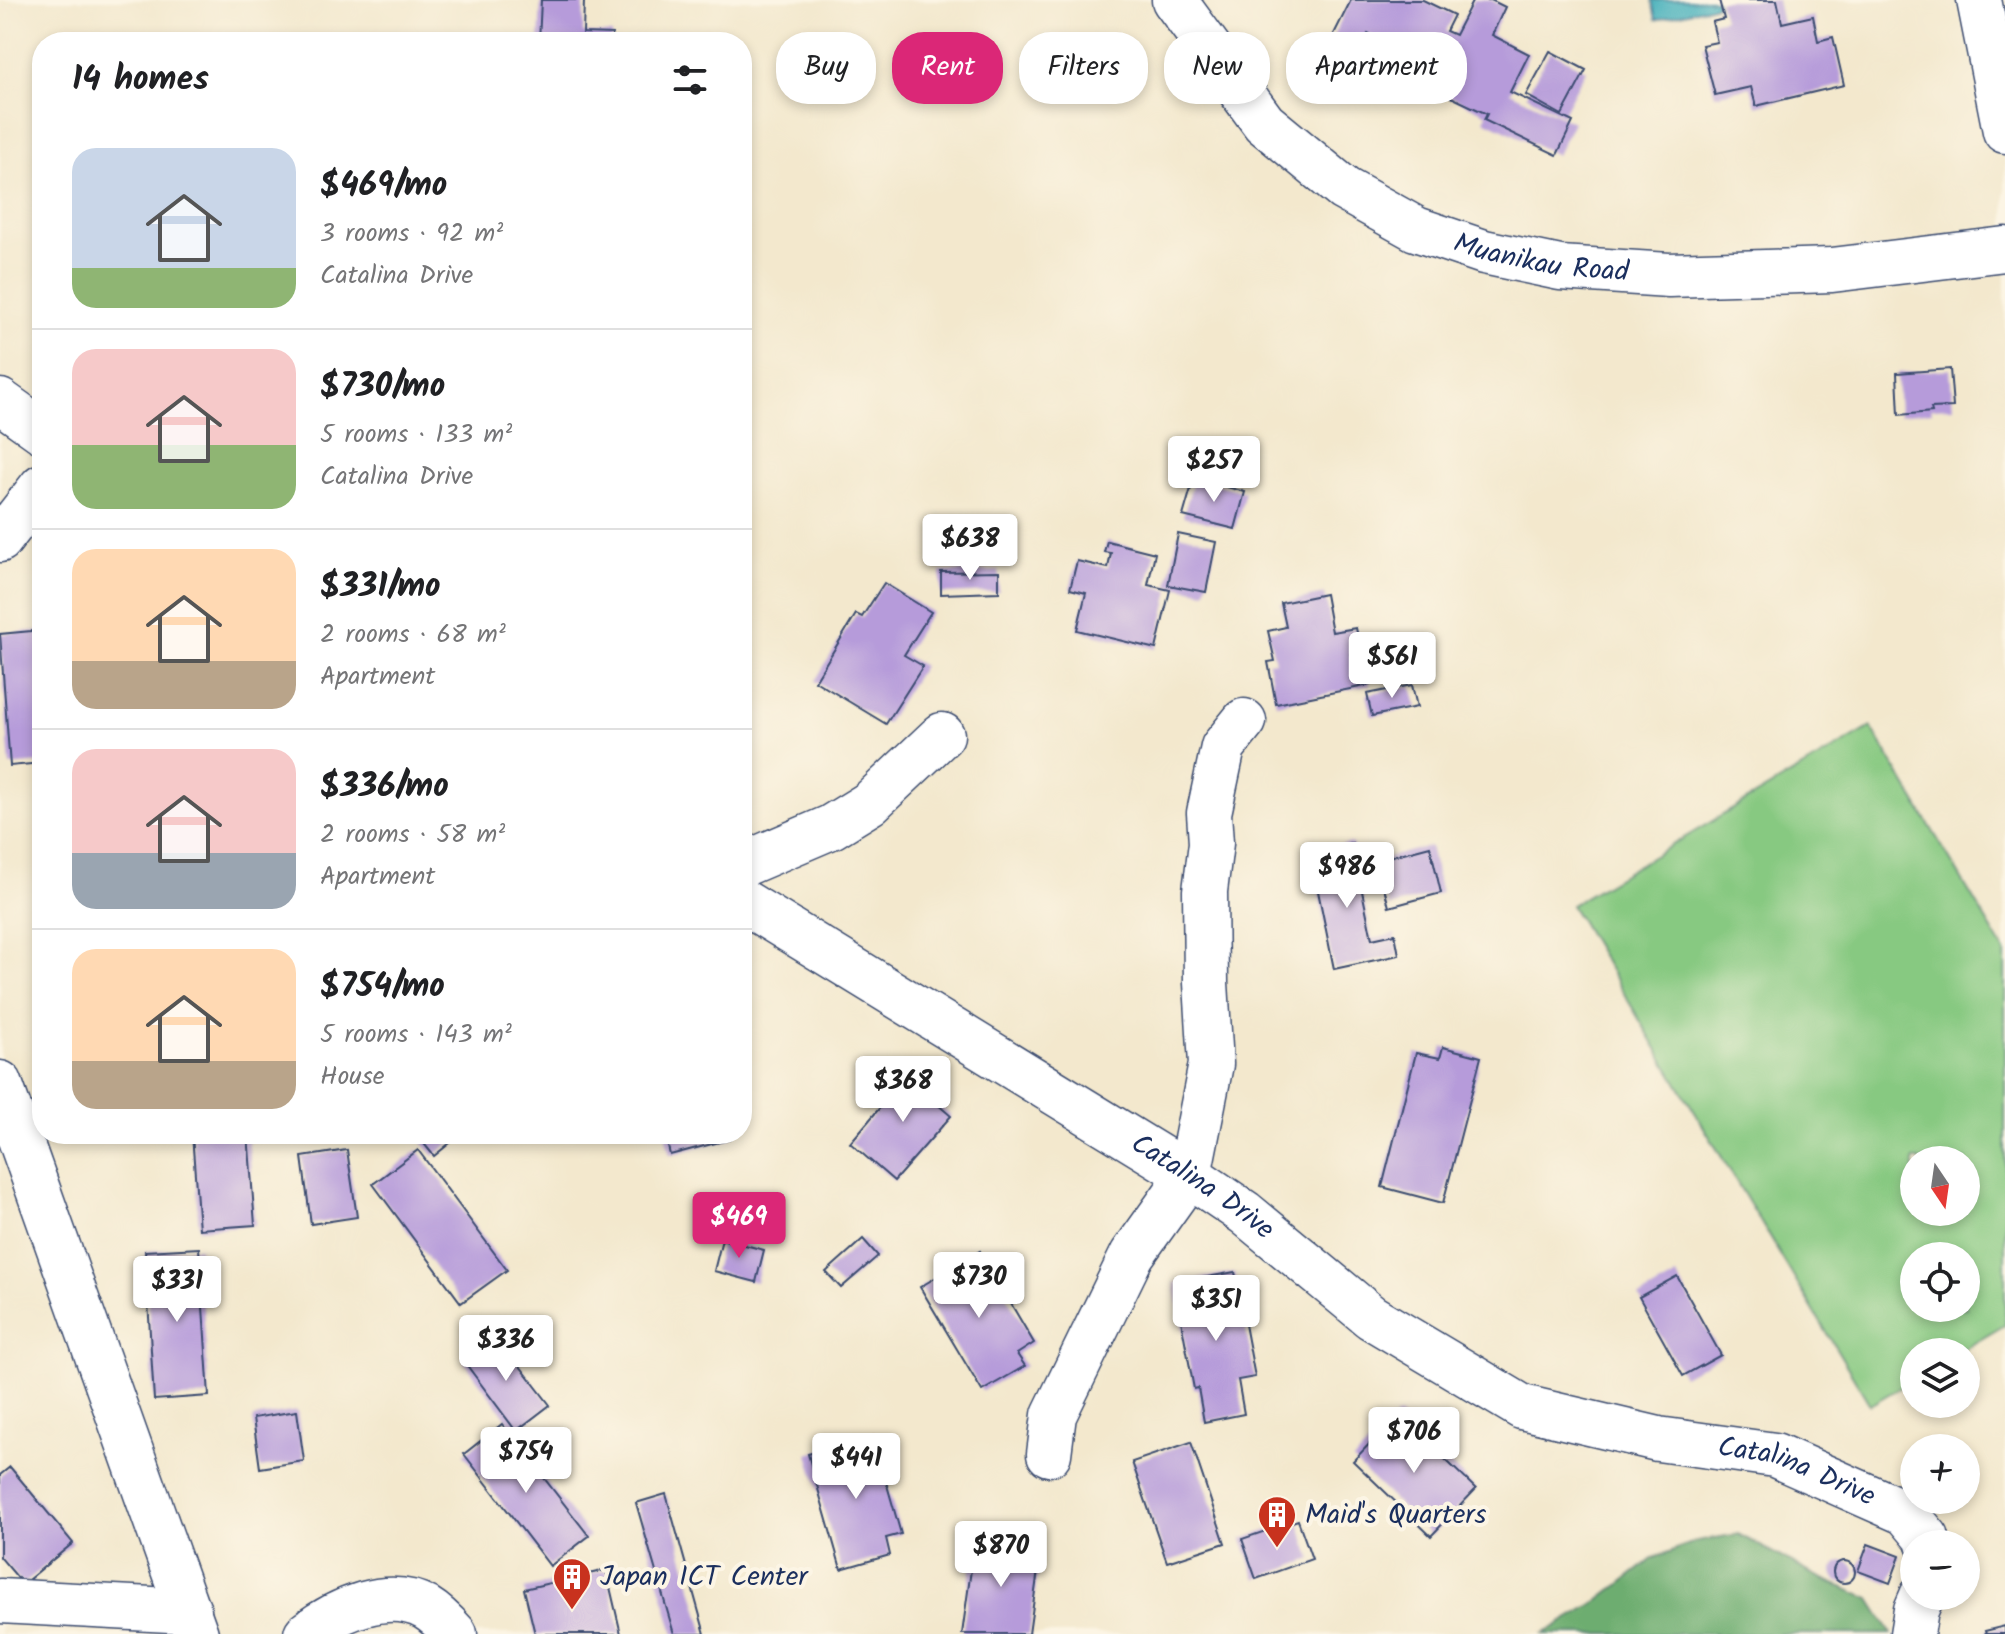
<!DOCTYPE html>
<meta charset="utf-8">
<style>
body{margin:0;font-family:Kalam,sans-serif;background:#f6f6f6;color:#202124;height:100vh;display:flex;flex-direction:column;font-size:30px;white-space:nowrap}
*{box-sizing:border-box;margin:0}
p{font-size:26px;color:#757577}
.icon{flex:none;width:44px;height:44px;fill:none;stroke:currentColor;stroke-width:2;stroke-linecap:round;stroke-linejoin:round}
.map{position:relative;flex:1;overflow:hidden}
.side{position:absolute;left:32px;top:32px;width:720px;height:1112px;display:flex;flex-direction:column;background:#fff;border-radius:32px;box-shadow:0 4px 12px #0003}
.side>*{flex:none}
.top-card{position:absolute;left:776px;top:32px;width:760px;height:72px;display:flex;gap:16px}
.needle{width:52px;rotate:167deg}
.fabs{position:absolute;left:1900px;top:1146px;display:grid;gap:16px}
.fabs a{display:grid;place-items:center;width:80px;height:80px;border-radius:50%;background:#fff;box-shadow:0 4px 12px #0003;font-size:40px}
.price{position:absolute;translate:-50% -68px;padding:0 18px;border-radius:8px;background:#fff;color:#222;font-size:26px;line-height:52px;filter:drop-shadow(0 2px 4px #0008)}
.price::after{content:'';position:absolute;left:50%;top:48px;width:24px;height:18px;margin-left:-12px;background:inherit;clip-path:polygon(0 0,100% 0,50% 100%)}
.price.active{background:#db2777;color:#fff}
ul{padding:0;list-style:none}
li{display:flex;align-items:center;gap:24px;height:200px;padding:0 40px}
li+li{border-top:2px solid #e0e0e0}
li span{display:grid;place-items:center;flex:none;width:224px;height:160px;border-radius:24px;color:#555}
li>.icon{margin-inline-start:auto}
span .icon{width:96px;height:96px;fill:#fffc;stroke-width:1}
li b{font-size:34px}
h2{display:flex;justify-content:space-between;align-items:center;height:96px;padding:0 40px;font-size:34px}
.pill{padding:0 28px;border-radius:32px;background:#fff;box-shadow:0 4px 12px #0003;font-size:28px;line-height:72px}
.pill.active{background:#db2777;color:#fff}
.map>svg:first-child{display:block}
.green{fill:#87c981;stroke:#517c70;stroke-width:2;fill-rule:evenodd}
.forest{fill:#6dad6f;stroke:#446e66;stroke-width:2}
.water{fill:#3eadba;stroke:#2c6e8c;stroke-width:2}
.building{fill:#b69bda}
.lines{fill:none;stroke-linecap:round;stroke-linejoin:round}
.minor-casing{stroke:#3b4b6f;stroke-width:47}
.major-casing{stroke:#3b4b6f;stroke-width:47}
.minor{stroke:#fff;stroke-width:44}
.major{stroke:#fff;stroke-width:44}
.labels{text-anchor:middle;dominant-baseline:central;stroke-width:8;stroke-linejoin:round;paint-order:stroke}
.street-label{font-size:28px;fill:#1b2f5e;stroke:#fcf5e5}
.poi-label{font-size:28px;fill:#1b2f5e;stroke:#fcf5e5;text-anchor:start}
</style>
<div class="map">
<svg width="2005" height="1634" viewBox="0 0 2005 1634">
<rect width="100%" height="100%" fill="#fcf5e5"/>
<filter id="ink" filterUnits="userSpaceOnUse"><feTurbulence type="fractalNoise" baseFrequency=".0125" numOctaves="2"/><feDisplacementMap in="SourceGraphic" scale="16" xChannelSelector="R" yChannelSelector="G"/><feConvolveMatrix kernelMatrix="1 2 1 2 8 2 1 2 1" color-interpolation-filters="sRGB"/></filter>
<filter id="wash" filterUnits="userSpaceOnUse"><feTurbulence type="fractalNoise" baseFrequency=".006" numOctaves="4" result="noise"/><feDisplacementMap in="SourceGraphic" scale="32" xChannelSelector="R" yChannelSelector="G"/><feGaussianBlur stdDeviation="1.8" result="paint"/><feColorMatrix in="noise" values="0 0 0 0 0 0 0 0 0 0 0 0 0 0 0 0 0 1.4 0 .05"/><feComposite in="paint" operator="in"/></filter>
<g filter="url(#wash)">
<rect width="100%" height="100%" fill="#f3e8cd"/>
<path class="green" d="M 1871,727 L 2005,952 L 2005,1325 L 1959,1352 L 1914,1352 L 1914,1379 L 1870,1405 L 1571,905 ZM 1914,1160 L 1966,1160 L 1966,1212 L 1914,1212 ZM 1914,1256 L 1966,1256 L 1966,1308 L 1914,1308 Z"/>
<polygon class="forest" points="1738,1534 1816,1576 1870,1599 1892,1634 1543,1634 1598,1601 1654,1558 1697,1541"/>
<polygon class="water" points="1652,0 1716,0 1717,5 1656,20"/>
<g id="blocks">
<g class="building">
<polygon points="541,0 584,0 583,33 612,34 612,42 539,42"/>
<polygon points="1351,0 1423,0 1454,15 1446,31 1455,35 1473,0 1491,0 1505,7 1492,35 1529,54 1510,92 1573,122 1557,155 1484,120 1487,114 1384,65 1393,46 1368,34 1355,62 1327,48"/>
<polygon points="1719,0 1777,0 1782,23 1813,16 1818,41 1833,37 1844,85 1756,106 1751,87 1715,95 1702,45 1717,42 1712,22 1724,19"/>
<polygon points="1550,51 1586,70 1562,115 1526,95"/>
<polygon points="1950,369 1953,407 1931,408 1932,412 1899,415 1897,373"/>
<polygon points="1194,478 1245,492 1235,529 1183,516"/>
<polygon points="1178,534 1216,542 1206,592 1168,585"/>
<polygon points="1107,541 1155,553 1148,585 1170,590 1156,649 1077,630 1086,593 1070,589 1077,561 1108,568 1111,553 1104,552"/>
<polygon points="999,571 999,592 941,594 941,572"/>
<polygon points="884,583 931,612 904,655 923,666 886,724 815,681 856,614 862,617"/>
<polygon points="1325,594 1332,632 1356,628 1361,651 1351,652 1355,669 1366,666 1370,685 1276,704 1268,662 1275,661 1268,631 1286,627 1281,603"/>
<polygon points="42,630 42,763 10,766 0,634"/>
<polygon points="1412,685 1417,707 1372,716 1367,694"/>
<polygon points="1352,843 1372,939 1395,934 1399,955 1334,969 1310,852"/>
<polygon points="1430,846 1441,893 1389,907 1377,860"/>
<polygon points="1443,1047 1481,1057 1443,1203 1382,1187 1416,1053 1440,1058"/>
<polygon points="916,1065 947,1092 937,1104 951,1116 894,1181 850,1143"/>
<polygon points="192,1134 248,1134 255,1225 199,1229"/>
<polygon points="416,1134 461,1134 434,1156"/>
<polygon points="665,1134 729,1134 731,1139 670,1155"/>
<polygon points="347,1150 357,1217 311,1224 302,1157"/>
<polygon points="418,1150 507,1270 461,1303 373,1184"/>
<polygon points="722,1239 764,1250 756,1282 714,1271"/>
<polygon points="863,1239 878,1256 841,1288 826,1272"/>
<polygon points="199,1248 209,1396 154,1400 145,1251"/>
<polygon points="980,1251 1034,1343 1017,1354 1025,1366 982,1391 920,1287"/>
<polygon points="1235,1272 1255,1377 1238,1380 1244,1414 1204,1422 1198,1388 1194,1389 1174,1283"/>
<polygon points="1677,1276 1721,1355 1683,1376 1639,1297"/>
<polygon points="496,1335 550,1405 516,1431 463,1360"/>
<polygon points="297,1411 304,1461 260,1468 253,1418"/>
<polygon points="1398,1414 1476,1489 1431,1536 1353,1461"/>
<polygon points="502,1424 589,1536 550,1566 464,1454"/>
<polygon points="873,1436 901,1534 886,1538 890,1555 841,1569 808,1454"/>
<polygon points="1191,1442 1225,1543 1167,1562 1132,1462"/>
<polygon points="10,1467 73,1543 23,1584 0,1557 0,1475"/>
<polygon points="666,1494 705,1634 674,1634 636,1503"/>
<polygon points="1298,1520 1312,1559 1256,1579 1242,1539"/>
<polygon points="975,1541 1041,1549 1029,1634 962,1634"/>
<polygon points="1868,1544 1900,1556 1890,1583 1858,1571"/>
<circle cx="1844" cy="1572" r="11"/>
<polygon points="606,1570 621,1634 535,1634 524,1589"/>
<polygon points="2005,1626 2005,1634 1986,1634 1985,1631"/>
</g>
</g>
</g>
<g filter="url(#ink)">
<use href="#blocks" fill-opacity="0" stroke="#3b4b6f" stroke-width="2"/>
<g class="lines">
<defs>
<g id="minor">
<polyline points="1979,0 2005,131"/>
<polyline points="0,401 42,431"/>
<polyline points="0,540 42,486"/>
<polyline points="742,865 831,827 870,803 942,735"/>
<path id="s1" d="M 742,901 L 1189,1175 L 1245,1213 L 1371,1317 L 1522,1407 L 1658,1439 L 1775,1455 L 1906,1513 L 1927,1538 L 1928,1544"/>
<polyline points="0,1083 196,1634"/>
<polyline points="1049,1454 1054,1415 1132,1255 1189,1175 1211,1064 1206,983 1205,891 1211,843 1209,813 1223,747 1244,721"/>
<polyline points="0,1601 189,1611"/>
<path d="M 306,1634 C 337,1610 388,1587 426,1608 C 436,1614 447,1625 455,1634"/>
<polyline points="1912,1634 1916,1610 1922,1596"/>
</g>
<g id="major">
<path id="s2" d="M 1174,0 L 1264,123 L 1344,189 L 1416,229 L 1484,252 L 1560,268 L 1669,275 L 1832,270 L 2005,249"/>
</g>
</defs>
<use href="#minor" class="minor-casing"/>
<use href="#major" class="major-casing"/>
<use href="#minor" class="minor"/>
<use href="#major" class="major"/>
</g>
</g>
<defs>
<symbol id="building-pin" viewBox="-11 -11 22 30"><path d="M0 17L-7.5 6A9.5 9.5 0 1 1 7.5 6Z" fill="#c8321e" stroke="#fcf5e5"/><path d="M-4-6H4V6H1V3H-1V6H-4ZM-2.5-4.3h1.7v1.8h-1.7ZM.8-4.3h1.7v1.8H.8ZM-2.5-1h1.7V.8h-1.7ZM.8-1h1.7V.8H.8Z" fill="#fff"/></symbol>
</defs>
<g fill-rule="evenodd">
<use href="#building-pin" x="1255" y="1493" width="44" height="60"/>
<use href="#building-pin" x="550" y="1555" width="44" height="60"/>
</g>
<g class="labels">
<g class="street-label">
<text stroke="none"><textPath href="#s2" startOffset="468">Muanikau Road</textPath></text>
<text stroke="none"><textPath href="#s1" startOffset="542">Catalina Drive</textPath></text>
<text stroke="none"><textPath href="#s1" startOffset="1214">Catalina Drive</textPath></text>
</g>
<g class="poi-label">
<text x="1305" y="1515">Maid's Quarters</text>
<text x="600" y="1577">Japan ICT Center</text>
</g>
</g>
</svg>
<div class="fabs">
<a><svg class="needle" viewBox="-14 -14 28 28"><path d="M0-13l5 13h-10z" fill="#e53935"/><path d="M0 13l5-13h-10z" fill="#757577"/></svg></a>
<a><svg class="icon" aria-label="locate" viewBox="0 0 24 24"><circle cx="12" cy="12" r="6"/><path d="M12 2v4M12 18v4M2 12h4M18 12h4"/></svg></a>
<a><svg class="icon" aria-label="layers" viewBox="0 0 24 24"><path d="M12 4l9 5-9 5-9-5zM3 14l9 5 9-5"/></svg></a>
<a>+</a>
<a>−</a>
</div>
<b class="price" style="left:1214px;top:504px">$257</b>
<b class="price" style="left:970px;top:582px">$638</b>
<b class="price" style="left:1392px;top:700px">$561</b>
<b class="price" style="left:1347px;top:910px">$986</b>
<b class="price" style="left:903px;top:1124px">$368</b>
<b class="price active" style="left:739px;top:1260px">$469</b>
<b class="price" style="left:979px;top:1320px">$730</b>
<b class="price" style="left:177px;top:1324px">$331</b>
<b class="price" style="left:1216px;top:1343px">$351</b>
<b class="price" style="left:506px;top:1383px">$336</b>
<b class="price" style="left:1414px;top:1475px">$706</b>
<b class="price" style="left:526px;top:1495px">$754</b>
<b class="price" style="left:856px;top:1501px">$441</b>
<b class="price" style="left:1001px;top:1589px">$870</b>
<div class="top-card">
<a class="pill">Buy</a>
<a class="pill active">Rent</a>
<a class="pill">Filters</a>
<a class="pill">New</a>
<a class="pill">Apartment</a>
</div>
<section class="side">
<h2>14 homes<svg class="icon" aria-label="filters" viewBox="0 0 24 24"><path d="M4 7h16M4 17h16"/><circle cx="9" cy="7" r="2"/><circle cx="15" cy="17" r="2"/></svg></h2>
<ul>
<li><span style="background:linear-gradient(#c9d6e8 75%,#8fb573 0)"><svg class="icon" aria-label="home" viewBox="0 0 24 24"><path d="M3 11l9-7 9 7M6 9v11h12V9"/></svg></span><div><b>$469/mo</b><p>3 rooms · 92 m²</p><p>Catalina Drive</p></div></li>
<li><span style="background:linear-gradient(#f6c9c9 60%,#8fb573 0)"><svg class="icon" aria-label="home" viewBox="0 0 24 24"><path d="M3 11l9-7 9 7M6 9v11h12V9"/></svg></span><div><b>$730/mo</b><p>5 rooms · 133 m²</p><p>Catalina Drive</p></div></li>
<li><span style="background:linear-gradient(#ffd9b3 70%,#b9a48a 0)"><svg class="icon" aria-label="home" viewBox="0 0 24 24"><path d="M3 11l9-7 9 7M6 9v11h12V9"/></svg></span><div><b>$331/mo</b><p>2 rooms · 68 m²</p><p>Apartment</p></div></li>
<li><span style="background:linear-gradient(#f6c9c9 65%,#9aa5b1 0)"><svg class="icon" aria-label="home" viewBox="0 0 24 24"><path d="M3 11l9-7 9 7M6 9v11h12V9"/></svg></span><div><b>$336/mo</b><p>2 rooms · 58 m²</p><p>Apartment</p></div></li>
<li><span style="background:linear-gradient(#ffd9b3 70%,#b9a48a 0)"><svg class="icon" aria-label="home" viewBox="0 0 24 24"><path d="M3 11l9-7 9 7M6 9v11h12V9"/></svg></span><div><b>$754/mo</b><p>5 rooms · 143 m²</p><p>House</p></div></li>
</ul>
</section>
</div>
